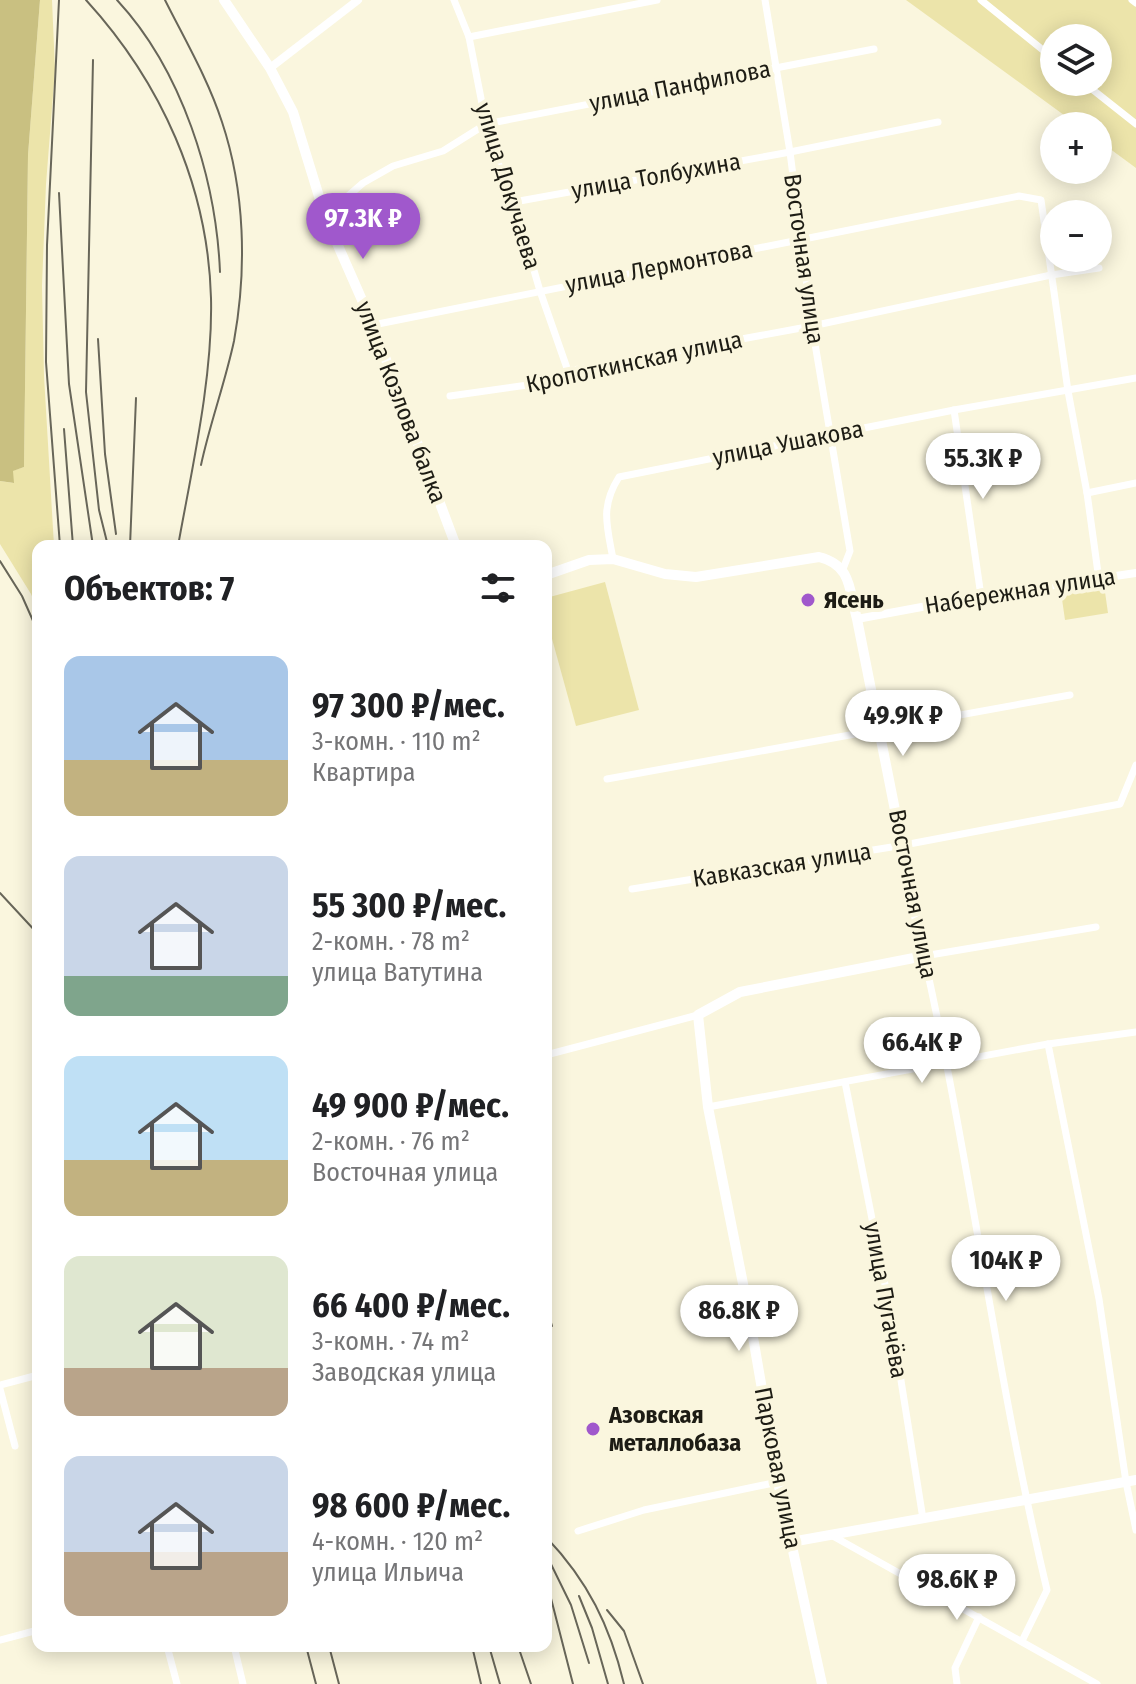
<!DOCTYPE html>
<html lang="ru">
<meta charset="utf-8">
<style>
body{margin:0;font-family:"Fira Sans Condensed",sans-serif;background:#f6f6f6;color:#202124;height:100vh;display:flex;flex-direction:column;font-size:30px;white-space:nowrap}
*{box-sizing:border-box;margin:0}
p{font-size:26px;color:#757577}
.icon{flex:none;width:44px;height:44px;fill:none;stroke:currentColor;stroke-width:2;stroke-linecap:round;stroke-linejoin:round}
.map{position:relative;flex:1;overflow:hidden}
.details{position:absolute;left:32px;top:540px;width:520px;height:1112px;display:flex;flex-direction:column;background:#fff;border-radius:16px;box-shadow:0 4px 20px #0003}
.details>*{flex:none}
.fabs{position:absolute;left:1040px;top:24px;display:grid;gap:16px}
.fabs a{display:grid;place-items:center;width:72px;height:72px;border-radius:50%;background:#fff;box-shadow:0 4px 20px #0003;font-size:40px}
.price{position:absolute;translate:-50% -68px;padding:0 18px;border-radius:28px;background:#fff;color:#222;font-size:26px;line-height:52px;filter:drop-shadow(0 2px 4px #0008)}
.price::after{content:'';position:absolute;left:50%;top:48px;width:24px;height:18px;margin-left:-12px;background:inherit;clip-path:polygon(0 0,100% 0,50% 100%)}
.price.on{background:#a058cc;color:#fff}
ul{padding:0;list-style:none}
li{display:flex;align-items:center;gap:24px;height:200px;padding:0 32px}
li span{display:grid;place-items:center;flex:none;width:224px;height:160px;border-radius:16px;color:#555}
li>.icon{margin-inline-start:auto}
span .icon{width:96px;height:96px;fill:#fffc;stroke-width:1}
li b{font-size:34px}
h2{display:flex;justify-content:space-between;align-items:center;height:96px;padding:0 32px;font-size:34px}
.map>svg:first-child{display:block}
.green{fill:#ece4aa;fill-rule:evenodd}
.forest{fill:#c9c081}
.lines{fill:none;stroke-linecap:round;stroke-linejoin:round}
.minor{stroke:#fff;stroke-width:7}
.tertiary{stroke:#fff;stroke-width:8}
.secondary{stroke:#fff;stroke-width:10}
.rail{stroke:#686659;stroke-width:2}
.poi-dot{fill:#a058cc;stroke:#faf6de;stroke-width:3}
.labels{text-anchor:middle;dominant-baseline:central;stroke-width:8;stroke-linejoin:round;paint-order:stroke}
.street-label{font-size:24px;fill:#1d1c14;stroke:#faf6de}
.poi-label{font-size:24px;font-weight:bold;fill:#1d1c14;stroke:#faf6de;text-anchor:start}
</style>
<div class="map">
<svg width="1136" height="1684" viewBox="0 0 1136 1684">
<rect width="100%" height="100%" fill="#faf6de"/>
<g class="green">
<polygon points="40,0 52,0 55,70 46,184 42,286 44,376 54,546 38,546 38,610 31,594 0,544 0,481 13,483 12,471 24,467 28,155"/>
<path d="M 906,0 L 1136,0 L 1136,168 L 1098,140 L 1098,126 L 1079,126 ZM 1054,38 L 1098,38 L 1098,82 L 1054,82 Z"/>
<polygon points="605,582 639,710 576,726 546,617 546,598"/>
<polygon points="1104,585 1108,613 1065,620 1061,592"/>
</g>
<polygon class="forest" points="0,0 40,0 28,155 24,467 13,471 14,483 0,481"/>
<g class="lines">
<g class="minor">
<polyline points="454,0 469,37 486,124 505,184 514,202 540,291 568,371"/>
<polyline points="765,0 790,152 812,326 850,551 843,569"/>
<polyline points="981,0 1054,59"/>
<polyline points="1132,0 1136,3"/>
<polyline points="469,37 657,0"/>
<polyline points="1083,82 1136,124"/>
<polyline points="514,202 790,152 938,122"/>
<polyline points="325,216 363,183 393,166 443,151 486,124 874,49"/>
<polyline points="373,325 1019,196 1041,200 1068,391 1087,493 1099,580"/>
<polyline points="450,396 556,381 568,371 812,326 1051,275 1099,268"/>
<polyline points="954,410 981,596"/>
<polyline points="1087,493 1136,483"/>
<path d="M 613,559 C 607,526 600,507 619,477 L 954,410 L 1136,378"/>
<polyline points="607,779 1070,695"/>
<polyline points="632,889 904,845 1120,804 1136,765"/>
<polyline points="1048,1044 1099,1299 1126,1482 1136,1530"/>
<polyline points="546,1055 698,1015"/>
<polyline points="845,1082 889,1305 923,1519"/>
<polyline points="708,1107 1048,1044 1136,1032"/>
<polyline points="0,1385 38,1375"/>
<polyline points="0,1389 15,1446"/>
<polyline points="578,1531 644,1510 778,1482"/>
<polyline points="831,1535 1097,1684"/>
<polyline points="0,1640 38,1630"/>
<path d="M 1022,1641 L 1047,1590 C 997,1381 971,1166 924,956 L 1096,927"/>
<polyline points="167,1646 177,1684"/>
<polyline points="234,1646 243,1684"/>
<polyline points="957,1684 955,1668 979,1617"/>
</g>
<g class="tertiary">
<polyline points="270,68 358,0"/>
<polyline points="857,619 981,596 1136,573"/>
</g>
<g class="secondary">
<polyline points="224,0 270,68 293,112 325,216 373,325 456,546"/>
<path d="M 546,575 L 589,560 L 613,559 L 665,574 L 696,577 L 819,557 C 852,565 849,590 857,619 L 924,956 L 740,992 L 698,1015 L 708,1107 L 749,1314 L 778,1482 L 822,1684"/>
<polyline points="791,1542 1136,1480"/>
</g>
<g class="rail">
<polyline points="59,0 47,245 46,362 60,546"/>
<path d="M 86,0 C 161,82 208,186 211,298 C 213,377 192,468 178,546"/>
<path d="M 117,0 C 182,70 216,178 220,272"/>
<path d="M 165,0 C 185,40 208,79 222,122 C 245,191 247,269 234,341 C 225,383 210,423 201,465"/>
<polyline points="93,60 86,392 99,510 108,546"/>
<polyline points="59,193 69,384 93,546"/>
<polyline points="98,339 105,454 116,534"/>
<polyline points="64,429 73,546"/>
<polyline points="130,546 136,398"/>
<polyline points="0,561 22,596 38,632"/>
<polyline points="0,893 38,934"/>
<polyline points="546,1306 552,1326"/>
<path d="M 546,1537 C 588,1581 610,1626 624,1684"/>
<polyline points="546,1554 571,1605 589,1663"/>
<polyline points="546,1579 573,1684"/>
<polyline points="579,1596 592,1628 608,1684"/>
<polyline points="607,1610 624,1631 643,1684"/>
<polyline points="306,1646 316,1684"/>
<polyline points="329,1646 339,1684"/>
<polyline points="472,1646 481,1684"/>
<polyline points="489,1646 500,1684"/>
<polyline points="518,1646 531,1684"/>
</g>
</g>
<g class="poi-dot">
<circle cx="808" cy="600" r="8"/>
<circle cx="593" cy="1429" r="8"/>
</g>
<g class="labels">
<g class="street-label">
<text transform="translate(680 86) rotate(-11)">улица Панфилова</text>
<text transform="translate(656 176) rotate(-10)">улица Толбухина</text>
<text transform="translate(508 186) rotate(73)">улица Докучаева</text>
<text transform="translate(804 259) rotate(82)">Восточная улица</text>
<text transform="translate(659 267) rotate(-11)">улица Лермонтова</text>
<text transform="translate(634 362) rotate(-12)">Кропоткинская улица</text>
<text transform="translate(401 402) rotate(69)">улица Козлова балка</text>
<text transform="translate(788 443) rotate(-11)">улица Ушакова</text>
<text transform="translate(1020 591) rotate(-9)">Набережная улица</text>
<text transform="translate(782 865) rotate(-9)">Кавказская улица</text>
<text transform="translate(913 894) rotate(79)">Восточная улица</text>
<text transform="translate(886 1300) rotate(80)">улица Пугачёва</text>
<text transform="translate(778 1468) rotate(79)">Парковая улица</text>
</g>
<g class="poi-label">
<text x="824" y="600">Ясень</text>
<text x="609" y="1415">Азовская<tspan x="609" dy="28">металлобаза</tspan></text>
</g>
</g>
</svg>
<div class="fabs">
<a><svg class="icon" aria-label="layers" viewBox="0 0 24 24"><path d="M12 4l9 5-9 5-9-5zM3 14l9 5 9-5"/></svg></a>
<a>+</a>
<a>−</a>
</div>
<b class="price on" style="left:363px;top:261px">97.3K ₽</b>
<b class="price" style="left:983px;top:501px">55.3K ₽</b>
<b class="price" style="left:903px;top:758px">49.9K ₽</b>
<b class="price" style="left:922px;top:1085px">66.4K ₽</b>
<b class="price" style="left:1006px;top:1303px">104K ₽</b>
<b class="price" style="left:739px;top:1353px">86.8K ₽</b>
<b class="price" style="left:957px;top:1622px">98.6K ₽</b>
<section class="details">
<h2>Объектов: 7<svg class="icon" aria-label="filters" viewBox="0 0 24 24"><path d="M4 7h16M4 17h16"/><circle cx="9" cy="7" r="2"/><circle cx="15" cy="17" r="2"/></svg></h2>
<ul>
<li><span style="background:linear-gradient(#a9c7e8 65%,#c2b280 0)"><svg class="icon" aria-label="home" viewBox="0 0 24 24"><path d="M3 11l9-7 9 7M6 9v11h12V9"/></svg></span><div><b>97 300 ₽/мес.</b><p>3-комн. · 110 m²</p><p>Квартира</p></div></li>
<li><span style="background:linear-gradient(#c9d6e8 75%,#7fa58c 0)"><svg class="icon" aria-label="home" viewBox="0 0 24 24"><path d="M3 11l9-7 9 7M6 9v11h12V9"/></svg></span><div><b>55 300 ₽/мес.</b><p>2-комн. · 78 m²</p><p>улица Ватутина</p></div></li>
<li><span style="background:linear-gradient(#bfe0f5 65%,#c2b280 0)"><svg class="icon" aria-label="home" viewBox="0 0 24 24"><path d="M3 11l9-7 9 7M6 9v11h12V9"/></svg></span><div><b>49 900 ₽/мес.</b><p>2-комн. · 76 m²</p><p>Восточная улица</p></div></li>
<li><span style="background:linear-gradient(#dfe7d0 70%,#b9a48a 0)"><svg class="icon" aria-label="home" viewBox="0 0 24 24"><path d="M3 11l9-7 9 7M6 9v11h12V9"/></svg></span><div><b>66 400 ₽/мес.</b><p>3-комн. · 74 m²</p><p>Заводская улица</p></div></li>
<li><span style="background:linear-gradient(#c9d6e8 60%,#b9a48a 0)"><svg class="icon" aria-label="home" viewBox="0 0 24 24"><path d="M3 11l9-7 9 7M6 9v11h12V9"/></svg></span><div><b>98 600 ₽/мес.</b><p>4-комн. · 120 m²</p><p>улица Ильича</p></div></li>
</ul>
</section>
</div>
